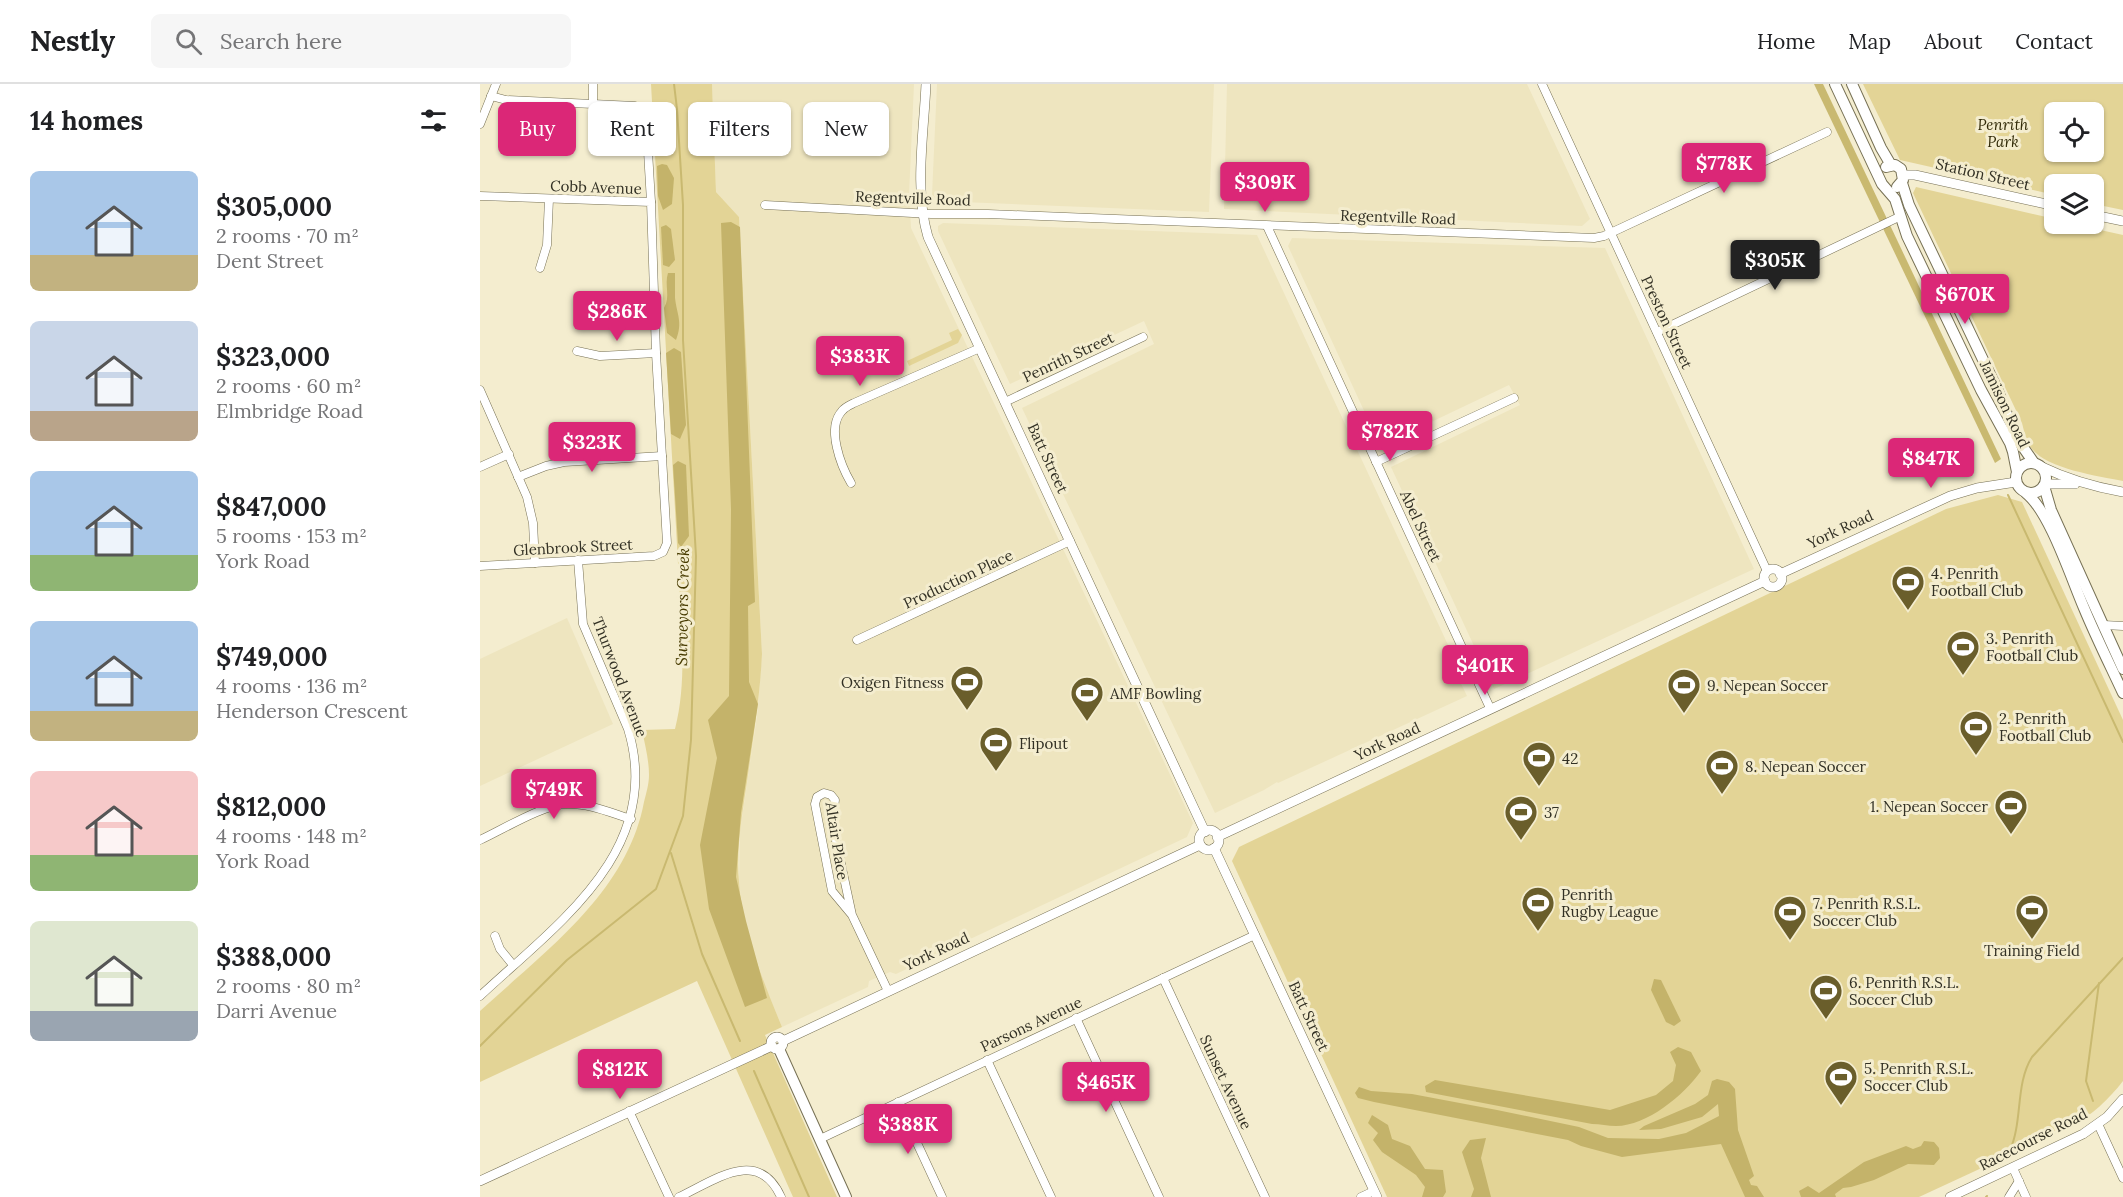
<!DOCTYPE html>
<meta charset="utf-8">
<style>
body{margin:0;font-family:Lora,serif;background:#f6f6f6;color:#202124;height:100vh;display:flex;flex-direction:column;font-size:22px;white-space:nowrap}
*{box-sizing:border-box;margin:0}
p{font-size:20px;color:#757577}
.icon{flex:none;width:33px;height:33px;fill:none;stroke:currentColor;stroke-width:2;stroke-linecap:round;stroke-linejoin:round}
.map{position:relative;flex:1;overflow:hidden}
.side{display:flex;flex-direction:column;background:#fff;width:480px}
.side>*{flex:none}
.top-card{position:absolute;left:18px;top:18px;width:570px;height:54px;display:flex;gap:12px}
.controls{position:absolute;left:1564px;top:18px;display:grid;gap:12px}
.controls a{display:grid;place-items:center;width:60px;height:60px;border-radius:9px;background:#fff;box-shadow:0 2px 4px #0004;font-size:30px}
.price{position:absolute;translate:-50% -51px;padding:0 14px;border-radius:6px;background:#db2777;color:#fff;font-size:20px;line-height:39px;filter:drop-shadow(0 2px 3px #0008)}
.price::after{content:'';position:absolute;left:50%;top:36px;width:18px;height:14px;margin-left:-9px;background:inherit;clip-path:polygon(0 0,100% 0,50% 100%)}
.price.on{background:#222;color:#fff}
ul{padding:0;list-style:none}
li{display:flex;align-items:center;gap:18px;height:150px;padding:0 30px}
li span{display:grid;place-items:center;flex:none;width:168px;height:120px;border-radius:9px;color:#555}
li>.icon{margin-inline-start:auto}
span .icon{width:72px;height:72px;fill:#fffc;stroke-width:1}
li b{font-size:26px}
h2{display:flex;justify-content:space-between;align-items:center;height:72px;padding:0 30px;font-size:26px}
.pill{padding:0 21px;border-radius:9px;background:#fff;box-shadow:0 2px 4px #0004;font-size:21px;line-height:54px}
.pill.on{background:#db2777;color:#fff}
header{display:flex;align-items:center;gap:36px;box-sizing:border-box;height:84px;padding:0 30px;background:#fff;border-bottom:2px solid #e0e0e0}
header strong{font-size:28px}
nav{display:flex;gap:33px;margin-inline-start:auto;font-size:21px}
.search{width:420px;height:54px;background:#f6f6f6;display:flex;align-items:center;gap:15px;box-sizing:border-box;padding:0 21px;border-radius:9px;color:#757577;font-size:22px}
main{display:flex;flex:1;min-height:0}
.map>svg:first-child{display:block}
.built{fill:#eee5bf}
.green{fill:#e3d496;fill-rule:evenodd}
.forest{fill:#c4b36a}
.water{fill:#c9b970}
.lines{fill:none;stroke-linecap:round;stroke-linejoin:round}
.stream{stroke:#c9b970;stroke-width:2}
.minor-casing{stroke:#767054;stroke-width:9}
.tertiary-casing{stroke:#767054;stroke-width:10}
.secondary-casing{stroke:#767054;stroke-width:12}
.minor{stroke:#fff;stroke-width:8}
.tertiary{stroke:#fff;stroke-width:9}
.secondary{stroke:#fff;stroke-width:10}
.labels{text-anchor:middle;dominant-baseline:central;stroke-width:6;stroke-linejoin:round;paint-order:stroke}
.park-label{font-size:15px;font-style:italic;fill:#322b09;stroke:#f4edcf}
.street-label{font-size:15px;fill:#323024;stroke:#f4edcf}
.poi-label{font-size:15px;fill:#323024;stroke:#f4edcf;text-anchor:start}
.water-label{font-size:16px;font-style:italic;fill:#473b00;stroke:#f4edcf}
</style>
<header>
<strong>Nestly</strong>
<div class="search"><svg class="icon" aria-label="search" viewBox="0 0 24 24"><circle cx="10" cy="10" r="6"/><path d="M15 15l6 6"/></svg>Search here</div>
<nav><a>Home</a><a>Map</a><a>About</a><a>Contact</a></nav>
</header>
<main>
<section class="side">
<h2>14 homes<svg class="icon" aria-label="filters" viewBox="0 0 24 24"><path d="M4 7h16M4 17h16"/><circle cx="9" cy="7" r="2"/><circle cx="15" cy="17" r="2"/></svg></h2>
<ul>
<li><span style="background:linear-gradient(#a9c7e8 70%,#c2b280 0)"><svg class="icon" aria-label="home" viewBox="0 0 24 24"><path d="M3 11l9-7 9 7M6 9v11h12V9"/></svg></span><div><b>$305,000</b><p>2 rooms · 70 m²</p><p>Dent Street</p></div></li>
<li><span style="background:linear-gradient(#c9d6e8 75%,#b9a48a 0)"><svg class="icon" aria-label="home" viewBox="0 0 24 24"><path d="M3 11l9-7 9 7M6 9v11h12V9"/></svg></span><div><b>$323,000</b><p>2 rooms · 60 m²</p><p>Elmbridge Road</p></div></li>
<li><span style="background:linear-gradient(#a9c7e8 70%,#8fb573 0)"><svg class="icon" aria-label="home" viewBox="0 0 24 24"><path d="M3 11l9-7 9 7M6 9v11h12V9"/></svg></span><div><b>$847,000</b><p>5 rooms · 153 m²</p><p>York Road</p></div></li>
<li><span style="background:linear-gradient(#a9c7e8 75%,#c2b280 0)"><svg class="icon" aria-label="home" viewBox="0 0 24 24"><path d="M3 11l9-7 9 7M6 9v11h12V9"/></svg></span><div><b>$749,000</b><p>4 rooms · 136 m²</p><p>Henderson Crescent</p></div></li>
<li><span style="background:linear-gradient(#f6c9c9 70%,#8fb573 0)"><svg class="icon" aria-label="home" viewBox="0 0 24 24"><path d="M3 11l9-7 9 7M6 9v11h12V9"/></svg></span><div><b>$812,000</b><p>4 rooms · 148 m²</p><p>York Road</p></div></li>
<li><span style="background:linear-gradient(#dfe7d0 75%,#9aa5b1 0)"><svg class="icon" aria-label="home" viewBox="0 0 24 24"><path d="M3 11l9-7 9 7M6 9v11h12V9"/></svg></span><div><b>$388,000</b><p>2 rooms · 80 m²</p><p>Darri Avenue</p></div></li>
</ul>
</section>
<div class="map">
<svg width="1643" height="1113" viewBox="0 0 1643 1113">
<rect width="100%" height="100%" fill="#f4edcf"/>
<g class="built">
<polygon points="232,0 434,0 429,111 431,144 713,739 707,753 416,890 410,888 389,897 388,903 302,943 280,890 263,829 259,798 260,747 277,632 282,570 259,133 236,108"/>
<polygon points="457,0 734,0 729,128 458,117 452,111"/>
<polygon points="747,0 1047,0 1110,135 1102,142 744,125"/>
<polygon points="463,139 777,151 976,578 972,581 987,612 798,699 797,698 784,706 735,729 542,324 674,260 664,237 530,300 458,147 458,142"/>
<polygon points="812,154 1125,164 1274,485 1014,605 911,383 1040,321 1029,301 907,359 898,357 808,162"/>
<polygon points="87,534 133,640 0,702 0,575"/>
</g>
<g class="green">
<path d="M 171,0 L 232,0 L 236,108 L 259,133 L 282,570 C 280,613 273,655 267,698 C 262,731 256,765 259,798 C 263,849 283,897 302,943 L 285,951 L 357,1113 L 313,1113 L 217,897 L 0,998 L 0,927 C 64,868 147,809 164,718 C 166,710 169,700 169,691 C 169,676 165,661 162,646 L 195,645 C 203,614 203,582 202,550 Z"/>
<path d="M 1383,0 L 1643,0 L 1643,126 L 1614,120 L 1614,100 L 1575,100 L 1575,111 L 1420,76 ZM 1575,28 L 1614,28 L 1614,68 L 1575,68 Z"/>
<path d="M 1436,103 L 1575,135 L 1575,140 L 1593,140 L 1643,151 L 1643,397 C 1618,392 1568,385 1552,365 C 1546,357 1544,347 1542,339 L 1433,109 Z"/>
<polygon points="478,245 482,251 478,259 429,282 427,277 472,256 469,249"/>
<path d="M 1518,411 L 1542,418 L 1643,636 L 1643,997 C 1629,1015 1612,1031 1592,1042 L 1439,1113 L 907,1113 L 752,777 L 759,763 L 1466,425 Z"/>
</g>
<g class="forest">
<polygon points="182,80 187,81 194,94 192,120 183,126 178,112 177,82"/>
<polygon points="251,138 260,143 275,518 268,522 269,598 278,620 261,729 256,793 266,837 287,914 265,923 229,825 220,761 237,674 228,636 249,612 251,425 241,139"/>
<polygon points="186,141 191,145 195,176 189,183 183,181 181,143"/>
<path d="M 188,189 L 195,189 C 195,197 195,205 195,214 C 197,231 203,238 196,256 L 187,249 L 184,224 C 191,213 184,201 188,189 Z"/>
<polygon points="194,264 201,268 206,341 200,355 191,350 186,269"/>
<polygon points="198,377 206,381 209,452 201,463 198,459 193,381"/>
<polygon points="1174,895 1181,896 1201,937 1194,942 1186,938 1171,906"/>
<path d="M 1198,963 L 1211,968 L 1221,987 C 1204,1011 1167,1042 1136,1042 C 1128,1042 1120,1040 1112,1040 L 946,1008 L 945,1002 L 955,996 L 1130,1026 L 1176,1011 L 1193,997 L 1196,981 L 1190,968 Z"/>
<polygon points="1237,995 1249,998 1255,1005 1258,1046 1274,1092 1269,1096 1271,1101 1277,1102 1284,1113 1265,1113 1241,1060 1142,1073 1101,1062 1088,1056 894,1018 878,1014 875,1009 879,1003 891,1007 932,1010 1017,1026 1099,1043 1128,1054 1179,1055 1206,1049 1239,1032 1238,1020 1222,1033 1181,1045 1159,1046 1164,1042 1215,1020 1228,1011 1232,997"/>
<polygon points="892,1031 908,1041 912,1055 930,1062 945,1085 963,1086 966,1108 963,1113 942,1113 945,1103 936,1091 902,1068 893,1056 898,1049 888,1039"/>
<polygon points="1006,1054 1001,1074 1011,1113 991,1113 994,1105 982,1068 990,1056"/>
<polygon points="1444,1057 1454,1058 1459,1064 1460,1074 1454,1081 1428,1080 1394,1096 1371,1103 1363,1104 1355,1110 1356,1113 1321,1113 1319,1107 1328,1102 1339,1109 1384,1078 1426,1062 1433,1065 1441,1062"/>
</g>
<polygon class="water" points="1334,0 1343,0 1521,375 1515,379"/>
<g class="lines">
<g class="stream">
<polyline points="1528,411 1643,658"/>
<polyline points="191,769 222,870 260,957"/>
<polyline points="0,962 87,876 176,805 203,732 211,656 216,472 203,256 203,121 197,25 194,0"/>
<polyline points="274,987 329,1113"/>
<polyline points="1613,1017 1606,997 1619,899"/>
<path d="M 1530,1066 C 1543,1037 1535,1000 1552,973 L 1643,874"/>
<polyline points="1506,1113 1507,1112"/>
</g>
<defs>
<g id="minor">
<polyline points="1062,0 1287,487"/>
<polyline points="11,12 26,16 155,22 162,24 166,33 171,118"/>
<polyline points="113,21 113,0"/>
<polyline points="0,40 16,0"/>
<polyline points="0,112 171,118 176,269 187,459 183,468 174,472 0,482"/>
<polyline points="285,121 451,130 508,130 1114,154 1124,152 1347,48"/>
<polyline points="787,142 1010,624"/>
<polyline points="60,184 67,161 69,115"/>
<polyline points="1177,248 1421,132"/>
<polyline points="97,267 120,272 176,269"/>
<polyline points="0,306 47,413 53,439 55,479"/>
<polyline points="525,318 663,253"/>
<polyline points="896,378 1034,314"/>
<polyline points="0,383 29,370"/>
<polyline points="38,393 66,382 84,378 182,372"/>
<path d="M 371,399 C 361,382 346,344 362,327 C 365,323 370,321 374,319 L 500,264"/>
<polyline points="1624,541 1643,542"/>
<polyline points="377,556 590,457"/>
<path d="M 0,756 C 22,746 64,720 87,720 C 108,719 131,729 151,735"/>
<polyline points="372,831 352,807 335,720 337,713 344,709 351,711 355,716 352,738 372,831 408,907"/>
<polyline points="15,852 20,865 33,881"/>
<polyline points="683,894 785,1113"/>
<path d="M 0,912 C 77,840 185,766 148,645 L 103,540 L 98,476"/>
<polyline points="596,934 679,1113"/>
<polyline points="507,976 571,1113"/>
<polyline points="418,1018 462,1113"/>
<polyline points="149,1027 189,1113"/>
<polyline points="1618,1040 1643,1094"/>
<polyline points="340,1055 775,851"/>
<polyline points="1533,1084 1546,1113"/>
<path d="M 199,1113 C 234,1097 278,1062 301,1113"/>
<polyline points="881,1113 894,1107"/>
<polyline points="1529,1113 1539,1097"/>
</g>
<g id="tertiary">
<path d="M 446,0 C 444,48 434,106 448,153 L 725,748"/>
<polyline points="1423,91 1435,91 1575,122"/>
<polyline points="1614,131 1643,137"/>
<path d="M 1560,382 C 1587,395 1614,403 1643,408"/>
<polyline points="1565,400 1595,400"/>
<circle cx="1293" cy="494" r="9"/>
<polyline points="1300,490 1470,412 1497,404 1536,398"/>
<circle cx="729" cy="756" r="10"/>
<polyline points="737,753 1285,497"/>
<polyline points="734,764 897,1113"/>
<circle cx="297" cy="959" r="6"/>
<polyline points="303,957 720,761"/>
<polyline points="0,1097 292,962"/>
<polyline points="1470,1113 1603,1050 1627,1033 1643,1015"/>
</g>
<g id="secondary">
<polyline points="1355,0 1402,100 1415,115 1427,152 1501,306 1530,359 1533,368 1537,388"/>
<polyline points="1372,0 1401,64 1411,81"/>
<polyline points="1406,83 1415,81 1421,85 1423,96 1417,103"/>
<polyline points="1422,99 1429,121 1517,305 1536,353 1554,379"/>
<circle cx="1551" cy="394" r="15"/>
<polyline points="1564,402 1571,426 1643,585"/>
<path d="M 1546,409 C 1570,428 1591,494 1604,524 C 1616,553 1630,581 1643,609"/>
<polyline points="299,965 366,1113"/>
</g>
</defs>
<use href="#minor" class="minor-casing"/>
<use href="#tertiary" class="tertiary-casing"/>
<use href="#secondary" class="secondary-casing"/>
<use href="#minor" class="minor"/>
<use href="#tertiary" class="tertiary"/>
<use href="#secondary" class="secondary"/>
</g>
<defs>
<symbol id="stadium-pin" viewBox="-11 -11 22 30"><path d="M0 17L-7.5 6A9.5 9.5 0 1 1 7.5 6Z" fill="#6a5e2b" stroke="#f4edcf"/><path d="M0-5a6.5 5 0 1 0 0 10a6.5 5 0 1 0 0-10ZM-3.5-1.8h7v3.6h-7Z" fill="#fff"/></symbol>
</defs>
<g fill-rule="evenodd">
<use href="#stadium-pin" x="1409" y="479" width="38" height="52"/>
<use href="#stadium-pin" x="1464" y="544" width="38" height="52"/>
<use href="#stadium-pin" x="468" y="579" width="38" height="52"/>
<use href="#stadium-pin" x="1185" y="582" width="38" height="52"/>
<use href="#stadium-pin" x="588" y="590" width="38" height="52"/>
<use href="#stadium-pin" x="1477" y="624" width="38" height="52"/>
<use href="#stadium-pin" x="497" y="640" width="38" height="52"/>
<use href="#stadium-pin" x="1040" y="655" width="38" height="52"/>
<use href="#stadium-pin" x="1223" y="663" width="38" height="52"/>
<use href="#stadium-pin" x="1512" y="703" width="38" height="52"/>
<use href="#stadium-pin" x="1022" y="709" width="38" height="52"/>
<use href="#stadium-pin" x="1039" y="800" width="38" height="52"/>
<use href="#stadium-pin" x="1533" y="808" width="38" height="52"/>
<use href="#stadium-pin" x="1291" y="809" width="38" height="52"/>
<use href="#stadium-pin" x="1327" y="888" width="38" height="52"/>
<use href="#stadium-pin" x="1342" y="974" width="38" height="52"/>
</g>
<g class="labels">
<g class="park-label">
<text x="1523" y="40">Penrith<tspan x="1523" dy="17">Park</tspan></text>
</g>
<g class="street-label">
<text transform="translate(1503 90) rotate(13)">Station Street</text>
<text transform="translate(116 103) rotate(2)">Cobb Avenue</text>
<text transform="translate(433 114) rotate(2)">Regentville Road</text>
<text transform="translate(918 133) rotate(2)">Regentville Road</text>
<text transform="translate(1187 238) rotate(65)">Preston Street</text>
<text transform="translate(588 273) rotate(-25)">Penrith Street</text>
<text transform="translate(1525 320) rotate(64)">Jamison Road</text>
<text transform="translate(568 374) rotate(65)">Batt Street</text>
<text transform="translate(941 442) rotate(65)">Abel Street</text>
<text transform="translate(1360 445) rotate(-25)">York Road</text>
<text transform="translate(93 463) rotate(-3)">Glenbrook Street</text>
<text transform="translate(478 495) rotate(-25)">Production Place</text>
<text transform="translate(140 593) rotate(69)">Thurwood Avenue</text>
<text transform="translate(907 657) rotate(-25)">York Road</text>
<text transform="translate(357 757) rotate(81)">Altair Place</text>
<text transform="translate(456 867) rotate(-25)">York Road</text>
<text transform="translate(829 932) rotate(65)">Batt Street</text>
<text transform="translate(551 940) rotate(-25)">Parsons Avenue</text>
<text transform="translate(746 998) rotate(65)">Sunset Avenue</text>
<text transform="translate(1553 1055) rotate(-27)">Racecourse Road</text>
</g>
<g class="poi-label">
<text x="1451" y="489">4. Penrith<tspan x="1451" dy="17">Football Club</tspan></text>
<text x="1506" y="554">3. Penrith<tspan x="1506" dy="17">Football Club</tspan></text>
<text x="464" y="598" text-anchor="end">Oxigen Fitness</text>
<text x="1227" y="601">9. Nepean Soccer</text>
<text x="630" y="609">AMF Bowling</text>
<text x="1519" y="634">2. Penrith<tspan x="1519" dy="17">Football Club</tspan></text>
<text x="539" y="659">Flipout</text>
<text x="1082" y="674">42</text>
<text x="1265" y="682">8. Nepean Soccer</text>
<text x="1508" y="722" text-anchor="end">1. Nepean Soccer</text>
<text x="1064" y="728">37</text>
<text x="1081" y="810">Penrith<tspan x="1081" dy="17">Rugby League</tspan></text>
<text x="1333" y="819">7. Penrith R.S.L.<tspan x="1333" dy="17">Soccer Club</tspan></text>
<text x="1552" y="866" text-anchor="middle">Training Field</text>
<text x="1369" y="898">6. Penrith R.S.L.<tspan x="1369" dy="17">Soccer Club</tspan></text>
<text x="1384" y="984">5. Penrith R.S.L.<tspan x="1384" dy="17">Soccer Club</tspan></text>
</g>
<g class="water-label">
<text transform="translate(202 523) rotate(-89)">Surveyors Creek</text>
</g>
</g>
</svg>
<div class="controls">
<a><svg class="icon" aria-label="locate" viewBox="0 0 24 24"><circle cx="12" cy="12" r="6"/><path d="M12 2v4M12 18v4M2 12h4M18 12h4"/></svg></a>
<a><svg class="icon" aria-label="layers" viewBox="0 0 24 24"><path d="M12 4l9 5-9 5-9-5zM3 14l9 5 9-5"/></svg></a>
</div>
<b class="price" style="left:1244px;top:110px">$778K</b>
<b class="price" style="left:785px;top:129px">$309K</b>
<b class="price on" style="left:1295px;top:207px">$305K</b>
<b class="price" style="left:1485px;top:241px">$670K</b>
<b class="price" style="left:137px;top:258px">$286K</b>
<b class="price" style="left:380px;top:303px">$383K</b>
<b class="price" style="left:910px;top:378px">$782K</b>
<b class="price" style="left:112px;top:389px">$323K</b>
<b class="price" style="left:1451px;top:405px">$847K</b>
<b class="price" style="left:1005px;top:612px">$401K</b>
<b class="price" style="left:74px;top:736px">$749K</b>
<b class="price" style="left:140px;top:1016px">$812K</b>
<b class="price" style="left:626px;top:1029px">$465K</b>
<b class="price" style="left:428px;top:1071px">$388K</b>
<div class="top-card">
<a class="pill on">Buy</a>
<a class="pill">Rent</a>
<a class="pill">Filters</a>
<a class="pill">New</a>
</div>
</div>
</main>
